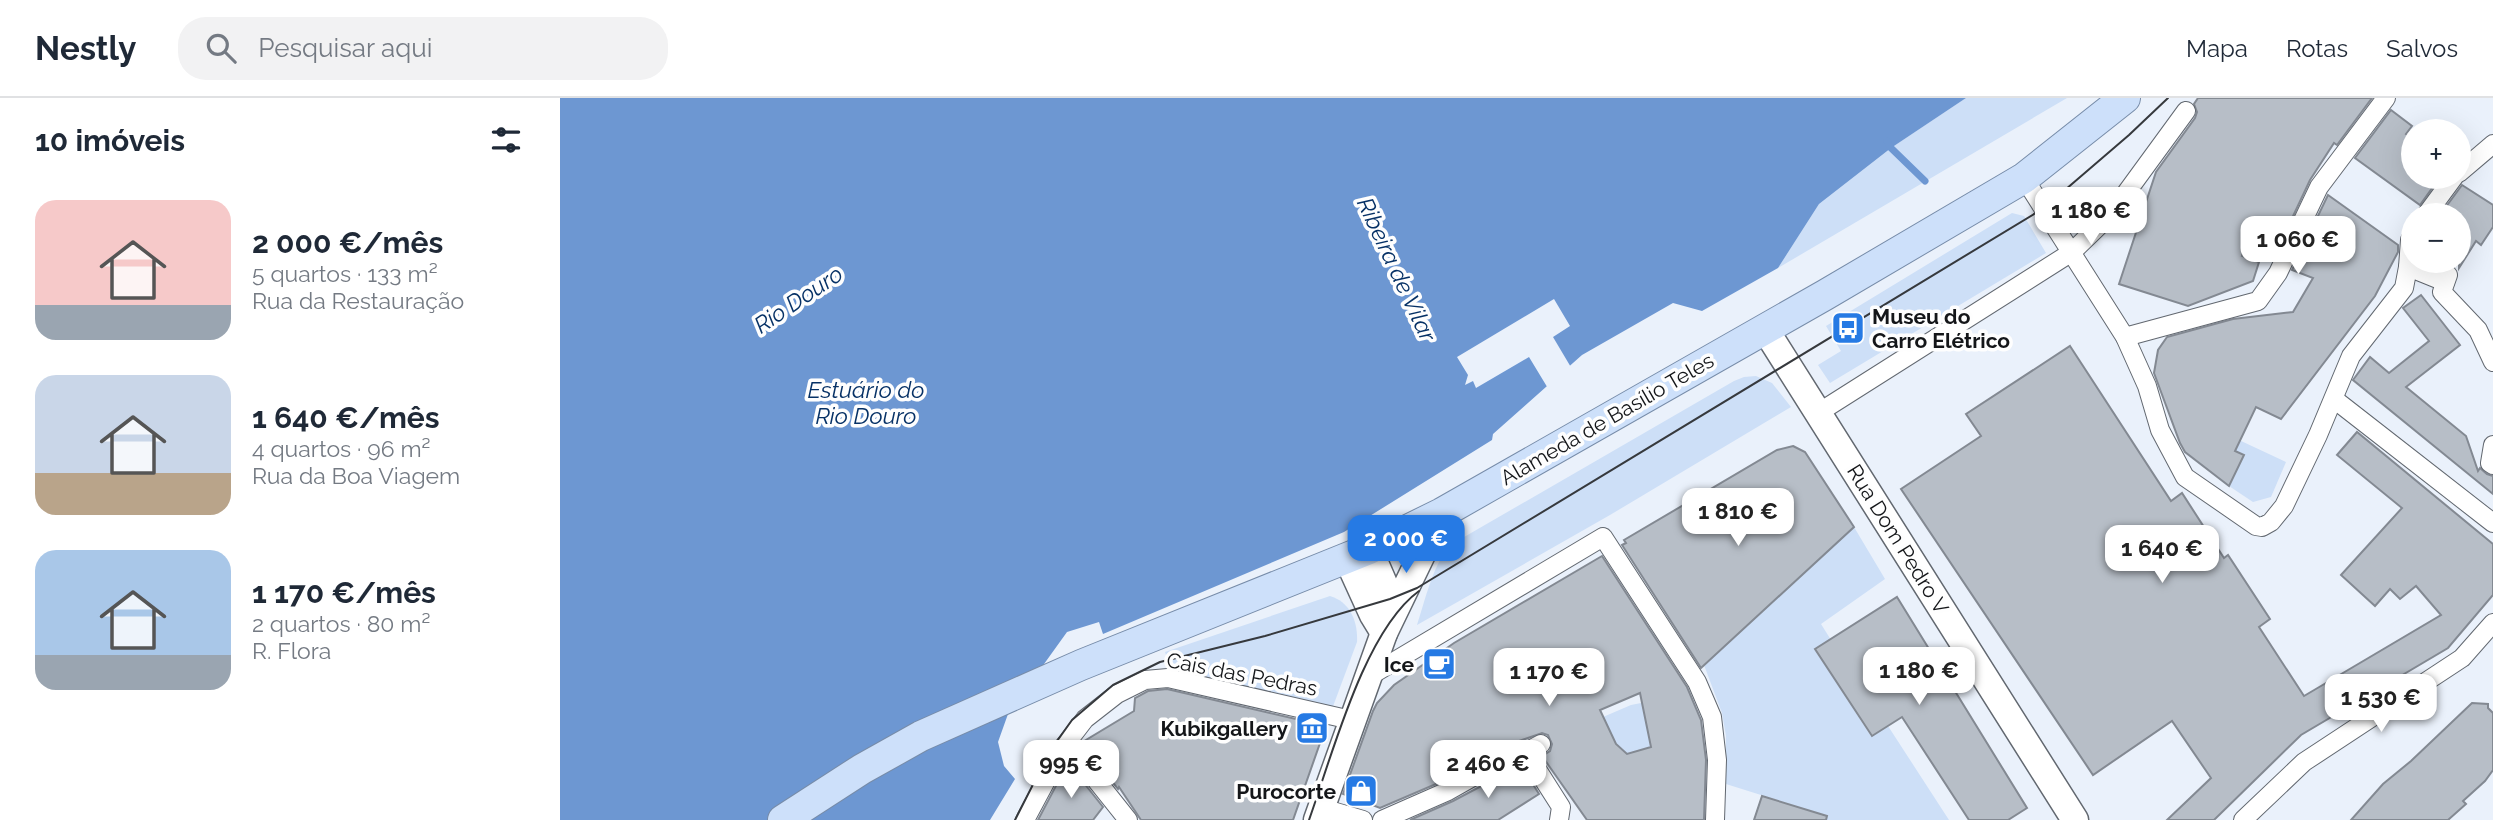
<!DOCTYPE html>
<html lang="pt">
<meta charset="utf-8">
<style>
body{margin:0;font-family:Raleway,sans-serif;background:#f2f2f3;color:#1f2937;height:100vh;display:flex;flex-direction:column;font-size:26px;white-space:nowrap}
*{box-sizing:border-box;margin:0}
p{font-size:23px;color:#747a83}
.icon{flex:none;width:38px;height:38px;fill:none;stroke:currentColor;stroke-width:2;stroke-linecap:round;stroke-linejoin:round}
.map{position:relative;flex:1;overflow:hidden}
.drawer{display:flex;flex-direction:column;background:#fff;width:560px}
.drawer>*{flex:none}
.controls{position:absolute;left:1841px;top:21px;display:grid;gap:14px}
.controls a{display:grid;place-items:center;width:70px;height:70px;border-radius:50%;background:#fff;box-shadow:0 7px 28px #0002;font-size:35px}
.price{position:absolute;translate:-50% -60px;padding:0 16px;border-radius:14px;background:#fff;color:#222;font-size:23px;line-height:46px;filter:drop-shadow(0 2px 4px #0008)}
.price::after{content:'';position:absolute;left:50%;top:42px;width:21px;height:16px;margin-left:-10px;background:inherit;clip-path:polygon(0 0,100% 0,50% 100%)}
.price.on{background:#267ae4;color:#fff}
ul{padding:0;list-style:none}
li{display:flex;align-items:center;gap:21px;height:175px;padding:0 35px}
li span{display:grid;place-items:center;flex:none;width:196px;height:140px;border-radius:21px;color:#555}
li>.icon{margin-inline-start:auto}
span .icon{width:84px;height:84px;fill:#fffc;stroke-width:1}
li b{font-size:30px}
h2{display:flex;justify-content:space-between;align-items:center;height:84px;padding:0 35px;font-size:30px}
header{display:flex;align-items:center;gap:42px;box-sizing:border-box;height:98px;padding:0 35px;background:#fff;border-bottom:2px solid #e0e1e3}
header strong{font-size:33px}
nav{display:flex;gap:38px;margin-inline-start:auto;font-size:24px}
.search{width:490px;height:63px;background:#f2f2f3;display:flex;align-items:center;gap:18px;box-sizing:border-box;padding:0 24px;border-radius:28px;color:#747a83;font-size:26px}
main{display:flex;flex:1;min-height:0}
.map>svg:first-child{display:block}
.green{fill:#cddff7}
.water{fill:#6d97d2}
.pier{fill:#eaf1fb}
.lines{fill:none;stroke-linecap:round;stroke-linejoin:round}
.stream{stroke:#6d97d2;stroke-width:7}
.building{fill:#b7bec7;stroke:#838992;stroke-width:2;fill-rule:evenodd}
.street-casing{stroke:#626870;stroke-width:20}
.secondary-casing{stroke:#626870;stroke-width:29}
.primary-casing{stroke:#778ca9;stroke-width:32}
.street{stroke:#fff;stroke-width:18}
.secondary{stroke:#fff;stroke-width:26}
.primary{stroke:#cde0fa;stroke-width:30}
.tram{stroke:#36393d;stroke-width:2}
.labels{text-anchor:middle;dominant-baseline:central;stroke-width:7;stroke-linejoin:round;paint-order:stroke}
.poi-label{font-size:21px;font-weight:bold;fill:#141619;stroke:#fefefe;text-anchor:end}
.street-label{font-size:21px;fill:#141619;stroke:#fefefe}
.water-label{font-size:23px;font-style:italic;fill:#063166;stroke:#fefefe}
</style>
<header>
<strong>Nestly</strong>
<div class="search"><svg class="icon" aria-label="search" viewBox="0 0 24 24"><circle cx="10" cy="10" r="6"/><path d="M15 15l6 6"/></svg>Pesquisar aqui</div>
<nav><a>Mapa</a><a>Rotas</a><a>Salvos</a></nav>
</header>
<main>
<section class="drawer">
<h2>10 imóveis<svg class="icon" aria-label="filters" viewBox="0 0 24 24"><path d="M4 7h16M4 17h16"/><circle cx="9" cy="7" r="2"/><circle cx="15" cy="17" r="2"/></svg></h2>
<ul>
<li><span style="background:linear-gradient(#f6c9c9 75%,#9aa5b1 0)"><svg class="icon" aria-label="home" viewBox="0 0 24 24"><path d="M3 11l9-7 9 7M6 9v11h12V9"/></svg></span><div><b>2 000 €/mês</b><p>5 quartos · 133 m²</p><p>Rua da Restauração</p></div></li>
<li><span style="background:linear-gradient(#c9d6e8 70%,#b9a48a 0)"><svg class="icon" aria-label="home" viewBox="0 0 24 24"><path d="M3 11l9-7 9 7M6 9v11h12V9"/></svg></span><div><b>1 640 €/mês</b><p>4 quartos · 96 m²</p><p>Rua da Boa Viagem</p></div></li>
<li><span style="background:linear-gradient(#a9c7e8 75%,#9aa5b1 0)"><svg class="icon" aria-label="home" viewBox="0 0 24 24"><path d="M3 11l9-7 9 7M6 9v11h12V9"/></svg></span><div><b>1 170 €/mês</b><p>2 quartos · 80 m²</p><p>R. Flora</p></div></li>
</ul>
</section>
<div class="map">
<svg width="1933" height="722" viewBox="0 0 1933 722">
<rect width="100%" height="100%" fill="#eaf1fb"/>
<g class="green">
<polygon points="1406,0 1507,0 1218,170 1259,106 1331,50"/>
<polygon points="1452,115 1464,118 1486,155 1270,285 1258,267 1281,253 1266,228"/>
<path d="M 1196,278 L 1212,285 L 1231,309 L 1050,417 L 857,527 C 865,503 874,462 892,446 L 1174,283 L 1184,279 Z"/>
<polygon points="1679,342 1726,364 1711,399 1693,404 1669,388 1684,357 1675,352"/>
<polygon points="1294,429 1325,481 1261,526 1271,542 1255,552 1311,638 1328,628 1389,722 1235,722 1239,709 1166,686 1166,638 1162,615 1144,567"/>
<path d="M 770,498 C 790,504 798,523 797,544 L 772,611 L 611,572 L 605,554 Z"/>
<path d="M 1086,604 L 1091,649 L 1075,654 L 1078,670 C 1064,666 1049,632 1043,619 L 1071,607 Z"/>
</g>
<polygon class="water" points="0,0 1406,0 1331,50 1259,106 1218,170 1142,213 1113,205 1022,257 933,336 932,342 784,434 543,536 539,524 507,534 448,616 438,644 444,668 455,681 430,722 0,722"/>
<polygon class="pier" points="994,201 1010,228 993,239 1012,271 989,292 969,259 916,290 913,283 905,287 908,277 897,259"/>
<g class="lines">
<polyline class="stream" points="1327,43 1331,50 1365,83"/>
</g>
<g class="building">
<polygon points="1638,0 1812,0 1777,47 1774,45 1750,82 1726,133 1693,124 1682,158 1699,164 1693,183 1628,208 1559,186 1596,74 1635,20 1637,14 1634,6"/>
<polygon points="1831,12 1852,28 1846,36 1853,41 1853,79 1880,79 1860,107 1795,60"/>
<polygon points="1902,87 1933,107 1933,129 1921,147 1916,143 1899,170 1899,117 1880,117"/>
<polygon points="1768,97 1838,147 1838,154 1815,198 1721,321 1696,309 1675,353 1684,357 1669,388 1625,354 1620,345 1594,275 1598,252 1607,239 1673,221 1733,214 1753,180 1732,172"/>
<polygon points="1861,197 1900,247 1846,289 1906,338 1918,373 1920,370 1927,376 1933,378 1933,396 1793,282 1810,259 1829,275 1869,243 1843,210"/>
<polygon points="1510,248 1611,403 1622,395 1664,460 1668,457 1710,521 1699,529 1744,598 1881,517 1856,488 1840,501 1830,491 1815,508 1781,477 1842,410 1777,357 1797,334 1933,446 1933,497 1888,550 1741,637 1654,722 1607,722 1651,680 1612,623 1533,677 1341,391 1421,338 1406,316"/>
<polygon points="1233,348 1245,354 1294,429 1141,570 1062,447 1066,445 1064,442 1217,352"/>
<path d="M 1042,458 L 1127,589 L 1141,622 L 1146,662 L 1144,722 L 1027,722 L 982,658 L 990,653 L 992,646 L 988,637 L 982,635 L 945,648 L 883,683 L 820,710 L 783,696 L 813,613 L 817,605 L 834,587 L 894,545 ZM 1080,595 L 1091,649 L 1067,656 L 1056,646 L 1040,612 Z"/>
<polygon points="1337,499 1467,710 1448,722 1409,722 1342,619 1312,638 1255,551"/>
<polygon points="607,591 766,628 733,722 581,722 559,689 558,691 521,645 574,613 575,600 588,593"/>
<polygon points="1912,605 1928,606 1928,610 1933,615 1933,672 1925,683 1903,703 1906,706 1888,722 1791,722 1823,686 1851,663"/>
<polygon points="508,665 543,709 533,722 478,722"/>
<polygon points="961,667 979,696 938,722 850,722 893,703"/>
<polygon points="1202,698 1267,718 1266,722 1194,722"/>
</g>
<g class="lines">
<defs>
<g id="street">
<polyline points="1899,75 1933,46"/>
<polyline points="1464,80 1565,239 1587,288 1600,332 1625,379 1696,428 1702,429 1711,424 1724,408 1758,337 1791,258 1844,190 1848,169 1885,184"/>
<polyline points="1866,117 1894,79"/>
<polyline points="1848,169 1850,142 1853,137"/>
<polyline points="1888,177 1882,194 1918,232 1933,264"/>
<polyline points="1565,239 1698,203 1718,175 1759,89 1826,0"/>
<polyline points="1774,301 1933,425"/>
<polyline points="1258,315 1512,154 1550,117 1626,13"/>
<polyline points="1933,347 1930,365 1933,367"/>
<polyline points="808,579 1043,439 1137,584 1152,619 1157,662 1155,722"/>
<polyline points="505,647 513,653 568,722"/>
<polyline points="966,654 1001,709 999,722"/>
<polyline points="762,710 803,722"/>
<polyline points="465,722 505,647 525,621 557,596 585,582 608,580 791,622"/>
<polyline points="822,722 888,693 950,658 966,654 981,646"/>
<polyline points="1683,722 1744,664 1902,560 1933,525"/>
</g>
<g id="secondary">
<polyline points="1205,231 1515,722"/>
<polyline points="809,451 828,495 832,517"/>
<polyline points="787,460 813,517 824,535"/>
<polyline points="757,722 824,535 882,415"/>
</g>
<polyline id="primary" points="223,722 302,671 361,638 521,567 809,451 882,415 1265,197 1464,80 1565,0"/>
</defs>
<use href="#street" class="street-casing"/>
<use href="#secondary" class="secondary-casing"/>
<use href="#primary" class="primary-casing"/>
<use href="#street" class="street"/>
<use href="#secondary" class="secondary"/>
<use href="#primary" class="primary"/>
<g class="tram">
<polyline points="455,722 490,653 512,622 553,587 600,564 705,538 830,501 857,490 1484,110 1569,37 1608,0"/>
<path d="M 749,722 C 772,658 804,533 859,493"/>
</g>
</g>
<defs>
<symbol id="bus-square" viewBox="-11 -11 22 22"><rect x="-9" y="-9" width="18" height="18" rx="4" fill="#267ae4" stroke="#fefefe"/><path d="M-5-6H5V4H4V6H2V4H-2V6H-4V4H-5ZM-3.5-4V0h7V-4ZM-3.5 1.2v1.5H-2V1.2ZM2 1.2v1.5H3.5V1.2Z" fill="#fff"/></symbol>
<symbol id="cafe-square" viewBox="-11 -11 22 22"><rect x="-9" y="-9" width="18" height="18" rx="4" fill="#267ae4" stroke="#fefefe"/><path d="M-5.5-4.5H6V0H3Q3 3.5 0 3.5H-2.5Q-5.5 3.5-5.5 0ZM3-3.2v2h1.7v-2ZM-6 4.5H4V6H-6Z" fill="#fff"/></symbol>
<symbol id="museum-square" viewBox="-11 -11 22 22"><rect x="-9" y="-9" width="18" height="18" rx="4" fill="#267ae4" stroke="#fefefe"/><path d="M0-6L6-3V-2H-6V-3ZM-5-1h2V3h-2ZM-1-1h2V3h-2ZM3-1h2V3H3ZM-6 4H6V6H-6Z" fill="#fff"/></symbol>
<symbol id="shop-square" viewBox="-11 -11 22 22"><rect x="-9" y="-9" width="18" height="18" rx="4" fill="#267ae4" stroke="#fefefe"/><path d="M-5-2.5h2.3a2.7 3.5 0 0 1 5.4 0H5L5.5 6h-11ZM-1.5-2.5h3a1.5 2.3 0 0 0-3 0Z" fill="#fff"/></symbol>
</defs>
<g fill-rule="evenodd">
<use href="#bus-square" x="1269" y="211" width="38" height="38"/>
<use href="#cafe-square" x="860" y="547" width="38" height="38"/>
<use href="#museum-square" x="733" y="611" width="38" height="38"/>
<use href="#shop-square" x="782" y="674" width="38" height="38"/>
</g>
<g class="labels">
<g class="poi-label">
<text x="1312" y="218" text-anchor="start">Museu do<tspan x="1312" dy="24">Carro Elétrico</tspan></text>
<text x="854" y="566">Ice</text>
<text x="728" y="630">Kubikgallery</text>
<text x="776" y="693">Purocorte</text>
</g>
<g class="street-label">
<text transform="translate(1047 321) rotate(-30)">Alameda de Basílio Teles</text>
<text transform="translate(1338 441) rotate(58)">Rua Dom Pedro V</text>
<text transform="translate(682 576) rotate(11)">Cais das Pedras</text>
</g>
<g class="water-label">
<text transform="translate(837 171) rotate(65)">Ribeira de Vilar</text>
<text transform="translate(238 201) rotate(-34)">Rio Douro</text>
<text x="306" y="291">Estuário do<tspan x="306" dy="26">Rio Douro</tspan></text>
</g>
</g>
</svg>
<div class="controls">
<a>+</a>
<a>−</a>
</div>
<b class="price" style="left:1531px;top:149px">1 180 €</b>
<b class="price" style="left:1738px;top:178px">1 060 €</b>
<b class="price" style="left:1178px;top:450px">1 810 €</b>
<b class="price on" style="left:846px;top:477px">2 000 €</b>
<b class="price" style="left:1602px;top:487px">1 640 €</b>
<b class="price" style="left:1359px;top:609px">1 180 €</b>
<b class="price" style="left:989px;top:610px">1 170 €</b>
<b class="price" style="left:1821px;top:636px">1 530 €</b>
<b class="price" style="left:511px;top:702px">995 €</b>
<b class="price" style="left:928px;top:702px">2 460 €</b>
</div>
</main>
